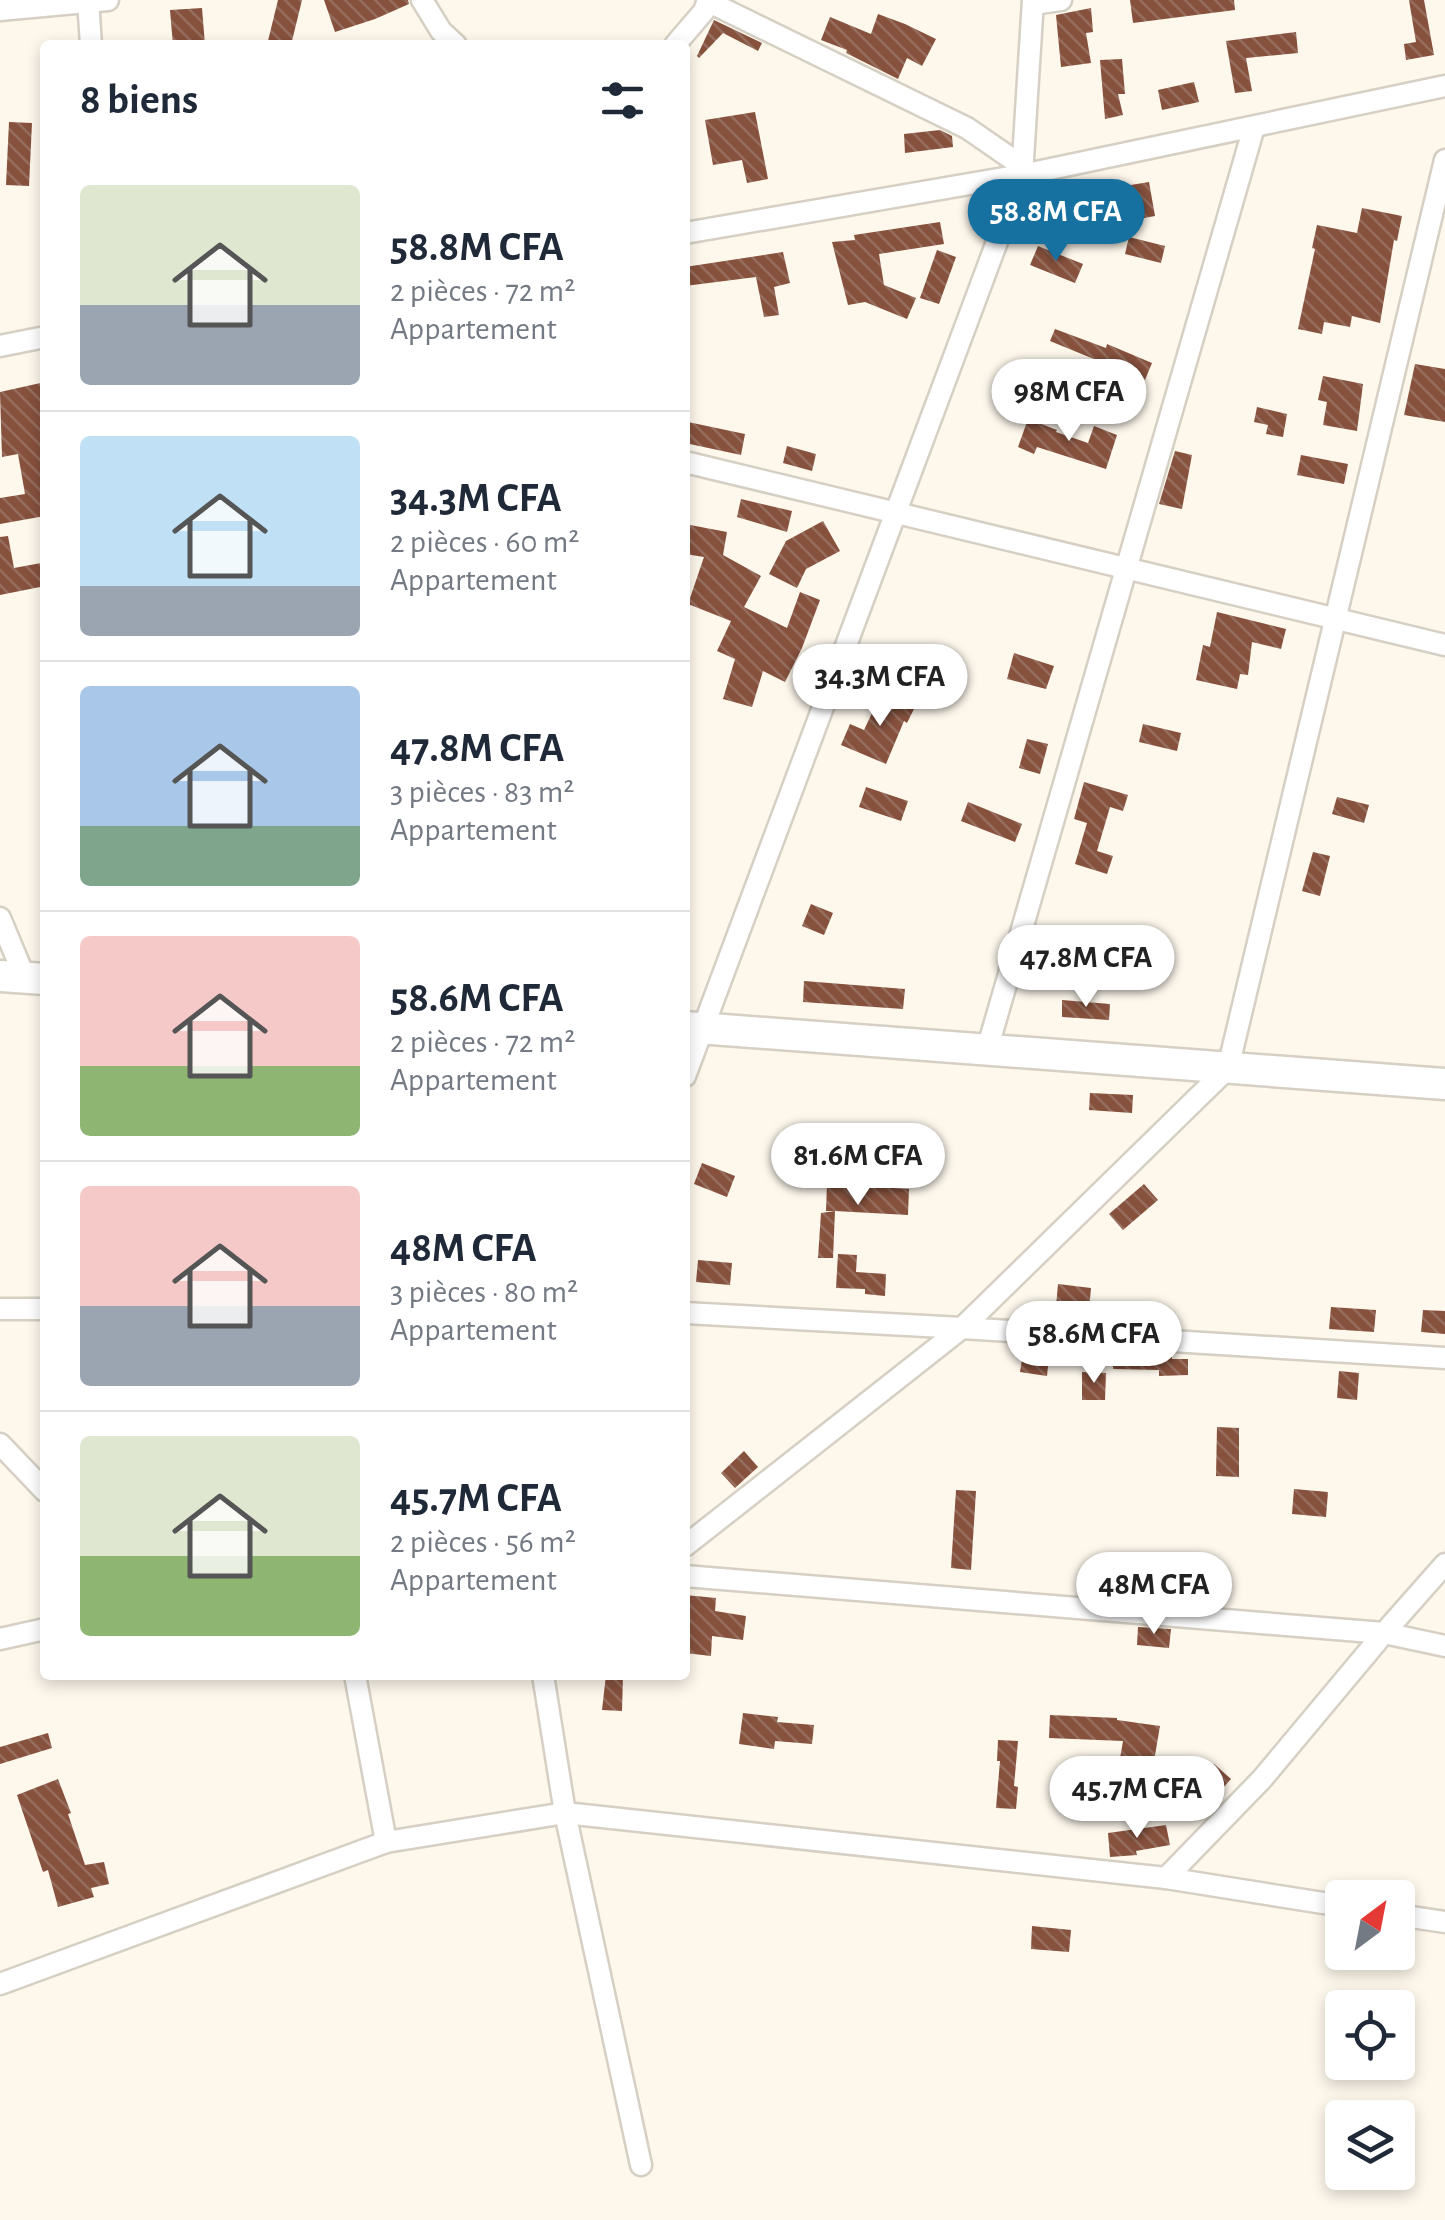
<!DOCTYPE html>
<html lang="fr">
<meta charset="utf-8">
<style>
body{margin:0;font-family:"Alegreya Sans",sans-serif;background:#f2f2f3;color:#1f2937;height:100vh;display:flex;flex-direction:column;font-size:38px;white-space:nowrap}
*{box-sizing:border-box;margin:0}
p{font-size:32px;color:#747a83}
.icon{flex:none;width:55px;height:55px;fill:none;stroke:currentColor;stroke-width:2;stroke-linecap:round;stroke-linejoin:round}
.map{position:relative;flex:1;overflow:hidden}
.sheet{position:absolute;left:40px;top:40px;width:650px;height:1640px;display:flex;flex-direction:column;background:#fff;border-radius:10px;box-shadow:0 5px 15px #0003}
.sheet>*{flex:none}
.needle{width:65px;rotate:32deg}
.buttons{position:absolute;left:1325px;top:1880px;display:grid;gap:20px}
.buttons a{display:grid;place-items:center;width:90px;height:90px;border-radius:10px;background:#fff;box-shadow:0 5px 15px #0003;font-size:50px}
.price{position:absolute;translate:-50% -85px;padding:0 22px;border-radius:35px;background:#fff;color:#222;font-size:32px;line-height:65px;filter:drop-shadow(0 2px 5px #0008)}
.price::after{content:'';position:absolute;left:50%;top:60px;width:30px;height:22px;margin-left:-15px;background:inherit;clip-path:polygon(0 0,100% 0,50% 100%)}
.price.selected{background:#1771a0;color:#fff}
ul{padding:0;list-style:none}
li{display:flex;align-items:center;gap:30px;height:250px;padding:0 40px}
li+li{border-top:2px solid #e0e1e3}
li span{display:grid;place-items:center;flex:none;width:280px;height:200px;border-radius:10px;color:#555}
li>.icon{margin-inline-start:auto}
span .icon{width:120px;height:120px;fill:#fffc;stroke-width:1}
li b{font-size:42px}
h2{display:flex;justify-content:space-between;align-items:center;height:120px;padding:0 40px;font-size:42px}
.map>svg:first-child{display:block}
.building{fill:url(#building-back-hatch)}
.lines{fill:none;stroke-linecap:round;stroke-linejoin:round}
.street-casing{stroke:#d5cfc4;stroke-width:25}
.secondary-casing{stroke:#d5cfc4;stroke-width:35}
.street{stroke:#fff;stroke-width:20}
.secondary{stroke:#fff;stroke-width:30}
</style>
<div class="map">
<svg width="1445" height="2220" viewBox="0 0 1445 2220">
<defs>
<pattern id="building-back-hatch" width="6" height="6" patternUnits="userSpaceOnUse" patternTransform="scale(2.5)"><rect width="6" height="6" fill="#86513d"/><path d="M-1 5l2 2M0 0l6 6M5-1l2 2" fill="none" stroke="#966e5e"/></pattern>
</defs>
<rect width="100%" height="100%" fill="#fdf7ec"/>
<g class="building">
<polygon points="278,0 302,0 291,45 267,45"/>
<polygon points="324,0 408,0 409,4 375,19 335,32"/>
<polygon points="1130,0 1234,0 1235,10 1133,23"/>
<polygon points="1409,0 1424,0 1434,55 1406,60 1404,44 1416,42"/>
<polygon points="202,8 205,45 173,45 170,10"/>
<polygon points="1091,8 1093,32 1086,33 1091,63 1061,67 1056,15"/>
<polygon points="878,14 905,24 936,39 922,66 907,58 898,79 846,53 847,50 821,40 830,17 871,34"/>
<polygon points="714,20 762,43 758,51 723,33 699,58 697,56"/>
<polygon points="1296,32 1298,53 1246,58 1252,91 1235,93 1226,41"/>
<polygon points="1122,59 1125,94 1118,94 1123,115 1105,119 1100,60"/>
<polygon points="1194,82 1199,102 1162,110 1158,90"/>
<polygon points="755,112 768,179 747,183 742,160 713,165 705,120"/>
<polygon points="9,122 32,123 29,186 6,185"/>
<polygon points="940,130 952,136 953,147 905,153 904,134"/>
<polygon points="1149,182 1155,216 1133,220 1134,216 1074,224 1070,195"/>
<polygon points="1362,208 1402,216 1397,241 1394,240 1380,323 1352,316 1350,327 1324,322 1322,334 1298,329 1315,249 1312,248 1317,225 1357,233"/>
<polygon points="940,222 944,244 879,254 884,285 916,298 907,319 865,302 848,305 832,242 855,240 854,235"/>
<polygon points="1129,237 1165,246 1161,263 1125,254"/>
<polygon points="1038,246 1083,264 1075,283 1030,265"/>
<polygon points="937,250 956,257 939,304 920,298"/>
<polygon points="783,252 790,283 774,287 779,315 764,317 756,277 685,286 685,267"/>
<polygon points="1055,329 1106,348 1107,344 1152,363 1145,380 1050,341"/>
<polygon points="1415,364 1445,369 1445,422 1404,415"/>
<polygon points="1323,376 1363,384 1357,431 1323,425 1327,402 1318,400"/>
<polygon points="45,382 45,516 0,524 0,498 25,494 18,454 2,457 0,392"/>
<polygon points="1257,407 1287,414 1283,437 1266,434 1268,425 1254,422"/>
<polygon points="1028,419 1057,430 1056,432 1088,443 1094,426 1117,435 1106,469 1037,447 1034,454 1018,447"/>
<polygon points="688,422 745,434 741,455 685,443"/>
<polygon points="787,446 816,454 812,471 783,463"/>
<polygon points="1175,451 1192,455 1182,509 1159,504"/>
<polygon points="1301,455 1348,464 1344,484 1297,475"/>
<polygon points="741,499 792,511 787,532 737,517"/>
<polygon points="823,521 840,551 806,569 797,588 769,574 786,541"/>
<polygon points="685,524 727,532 723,555 761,576 744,607 787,628 800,592 820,600 802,648 785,682 763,671 752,707 723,699 735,659 717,651 731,621 688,604 704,557 685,554"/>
<polygon points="8,536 14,568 41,563 45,586 0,595 0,537"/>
<polygon points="1217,612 1286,629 1281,649 1252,642 1248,675 1240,674 1237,689 1196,680 1203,645 1210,647"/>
<polygon points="1014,653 1054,666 1046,689 1007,679"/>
<polygon points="882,692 915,707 907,723 904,721 886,764 841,745 850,724 864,730"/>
<polygon points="1143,724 1181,733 1177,751 1139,742"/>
<polygon points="1027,739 1048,744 1040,774 1019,768"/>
<polygon points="1084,782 1128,795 1123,811 1110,807 1097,851 1113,856 1107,874 1075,864 1087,823 1074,819"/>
<polygon points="866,787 908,801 901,821 859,807"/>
<polygon points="1337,797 1369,805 1364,823 1332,814"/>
<polygon points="968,802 1022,824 1015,842 961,821"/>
<polygon points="1313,852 1330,856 1320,896 1302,891"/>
<polygon points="811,904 833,913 824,935 802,926"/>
<polygon points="804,981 905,989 903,1009 803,1002"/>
<polygon points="1062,1000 1110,1004 1109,1020 1062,1017"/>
<polygon points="1090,1093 1133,1095 1132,1113 1089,1110"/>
<polygon points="702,1163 735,1176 727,1197 694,1184"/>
<polygon points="827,1184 909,1189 908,1215 835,1211 833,1258 818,1258 821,1213 835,1211 826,1211"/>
<polygon points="1144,1184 1158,1200 1123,1230 1109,1214"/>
<polygon points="838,1254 857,1255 856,1272 886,1274 885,1296 865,1294 865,1289 836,1288"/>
<polygon points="698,1260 732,1263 730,1285 696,1282"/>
<polygon points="1058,1284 1091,1288 1089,1310 1056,1307"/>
<polygon points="1331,1307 1376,1310 1374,1332 1329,1329"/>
<polygon points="1423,1310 1445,1311 1445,1334 1421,1332"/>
<polygon points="1023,1353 1049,1357 1047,1376 1020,1372"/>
<polygon points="1113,1354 1172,1356 1172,1359 1188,1359 1188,1375 1159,1376 1159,1370 1113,1369"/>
<polygon points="1339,1371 1359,1373 1357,1400 1337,1398"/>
<polygon points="1082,1372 1106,1373 1105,1400 1082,1400"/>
<polygon points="1217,1427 1239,1428 1239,1477 1216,1476"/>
<polygon points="744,1451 758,1467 735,1488 721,1473"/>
<polygon points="1294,1489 1328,1492 1326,1517 1292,1514"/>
<polygon points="956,1490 976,1491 971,1570 951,1568"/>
<polygon points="685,1595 716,1598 715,1611 746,1616 743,1640 712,1636 711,1656 685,1653"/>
<polygon points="1138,1627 1171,1629 1169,1648 1137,1645"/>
<polygon points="606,1675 623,1675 622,1711 602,1710"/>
<polygon points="743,1713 778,1717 777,1722 814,1725 812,1744 775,1741 774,1749 739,1744"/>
<polygon points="1050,1715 1117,1718 1117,1720 1160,1726 1154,1761 1143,1761 1140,1779 1135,1777 1134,1789 1115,1788 1123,1741 1049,1738"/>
<polygon points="48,1733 52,1748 0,1764 0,1747"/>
<polygon points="998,1740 1018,1741 1014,1786 1018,1787 1016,1809 996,1808 1000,1761 997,1761"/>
<polygon points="1214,1764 1231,1779 1202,1811 1185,1796"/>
<polygon points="58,1779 71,1813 68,1814 85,1865 104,1862 109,1884 91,1888 94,1897 58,1907 48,1870 43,1872 17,1795"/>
<polygon points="1166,1825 1170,1845 1136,1851 1137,1855 1110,1857 1108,1833"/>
<polygon points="1032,1926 1071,1930 1069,1952 1031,1949"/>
</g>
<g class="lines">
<defs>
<g id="street">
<polyline points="88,0 91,45"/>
<polyline points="422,0 441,31 456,45"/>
<polyline points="707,1 967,128 1022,166"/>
<polyline points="1033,4 1061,0"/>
<polyline points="0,10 108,0"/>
<polyline points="675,45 704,11 708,0"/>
<polyline points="685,233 1022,175 1445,86"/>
<polyline points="0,346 45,337"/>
<polyline points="685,462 1445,645"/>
<polyline points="0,918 25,978"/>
<polyline points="987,1050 1254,127"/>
<polyline points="685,1076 1022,175 1033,0"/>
<polyline points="0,1309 45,1309"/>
<polyline points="685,1313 962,1328 1445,1358"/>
<polyline points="0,1444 45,1491"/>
<polyline points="685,1546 962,1328 1228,1068 1445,160"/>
<polyline points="685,1576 1384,1633 1445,1646"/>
<polyline points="0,1639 45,1629"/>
<polyline points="355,1675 386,1842"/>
<polyline points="543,1675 565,1813 641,2165"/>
<polyline points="1166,1878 1262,1779 1384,1633 1445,1564"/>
<polyline points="1398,1915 1445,1922"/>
<polyline points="0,1984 386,1842 565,1813 1166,1878 1342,1906"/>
</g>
<g id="secondary">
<polyline points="0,976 45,979"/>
<polyline points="685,1027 1445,1084"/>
</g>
</defs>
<use href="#street" class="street-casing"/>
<use href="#secondary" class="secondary-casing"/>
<use href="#street" class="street"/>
<use href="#secondary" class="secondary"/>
</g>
</svg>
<div class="buttons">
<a><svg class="needle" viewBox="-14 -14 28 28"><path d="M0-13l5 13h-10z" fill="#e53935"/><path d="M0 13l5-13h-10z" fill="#747a83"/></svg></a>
<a><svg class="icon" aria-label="locate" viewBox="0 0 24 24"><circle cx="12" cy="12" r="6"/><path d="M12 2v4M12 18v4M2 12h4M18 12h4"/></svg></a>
<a><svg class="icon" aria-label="layers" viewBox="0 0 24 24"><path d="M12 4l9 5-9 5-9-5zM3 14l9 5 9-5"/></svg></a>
</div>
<b class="price selected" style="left:1056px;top:264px">58.8M CFA</b>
<b class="price" style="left:1069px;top:444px">98M CFA</b>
<b class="price" style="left:880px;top:729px">34.3M CFA</b>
<b class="price" style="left:1086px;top:1010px">47.8M CFA</b>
<b class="price" style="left:858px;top:1208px">81.6M CFA</b>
<b class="price" style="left:1094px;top:1386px">58.6M CFA</b>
<b class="price" style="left:1154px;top:1637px">48M CFA</b>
<b class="price" style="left:1137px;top:1841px">45.7M CFA</b>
<section class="sheet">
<h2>8 biens<svg class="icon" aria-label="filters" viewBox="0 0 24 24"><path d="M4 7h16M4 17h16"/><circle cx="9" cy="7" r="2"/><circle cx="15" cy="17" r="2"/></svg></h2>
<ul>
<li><span style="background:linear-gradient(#dfe7d0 60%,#9aa5b1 0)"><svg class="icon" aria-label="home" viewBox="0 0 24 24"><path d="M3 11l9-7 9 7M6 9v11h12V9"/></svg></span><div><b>58.8M CFA</b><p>2 pièces · 72 m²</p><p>Appartement</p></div></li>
<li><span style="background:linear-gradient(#bfe0f5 75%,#9aa5b1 0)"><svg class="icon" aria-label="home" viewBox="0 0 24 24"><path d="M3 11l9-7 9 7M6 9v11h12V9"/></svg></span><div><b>34.3M CFA</b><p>2 pièces · 60 m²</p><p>Appartement</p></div></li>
<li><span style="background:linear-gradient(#a9c7e8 70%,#7fa58c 0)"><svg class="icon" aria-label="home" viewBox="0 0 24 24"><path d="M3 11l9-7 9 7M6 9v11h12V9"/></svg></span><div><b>47.8M CFA</b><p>3 pièces · 83 m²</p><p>Appartement</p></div></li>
<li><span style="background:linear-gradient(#f6c9c9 65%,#8fb573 0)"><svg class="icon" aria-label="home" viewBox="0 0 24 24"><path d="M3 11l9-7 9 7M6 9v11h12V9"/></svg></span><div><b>58.6M CFA</b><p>2 pièces · 72 m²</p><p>Appartement</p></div></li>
<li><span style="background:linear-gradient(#f6c9c9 60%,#9aa5b1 0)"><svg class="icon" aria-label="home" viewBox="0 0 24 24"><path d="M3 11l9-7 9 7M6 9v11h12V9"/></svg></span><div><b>48M CFA</b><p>3 pièces · 80 m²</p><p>Appartement</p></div></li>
<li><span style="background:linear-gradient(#dfe7d0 60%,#8fb573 0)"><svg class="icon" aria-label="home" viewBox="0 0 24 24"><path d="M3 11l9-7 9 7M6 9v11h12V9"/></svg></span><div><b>45.7M CFA</b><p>2 pièces · 56 m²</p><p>Appartement</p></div></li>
</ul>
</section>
</div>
